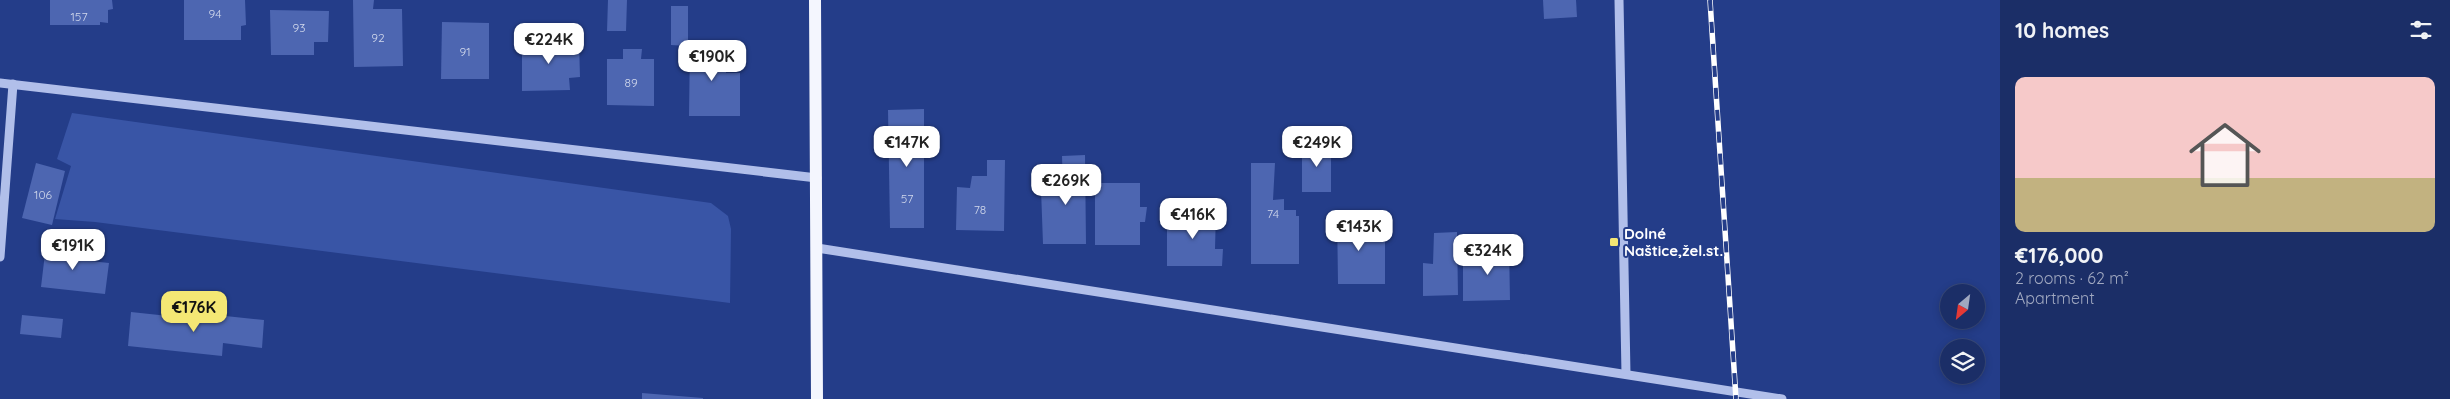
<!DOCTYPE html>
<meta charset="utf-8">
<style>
body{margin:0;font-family:Quicksand,sans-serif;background:#283a70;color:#f1f3f6;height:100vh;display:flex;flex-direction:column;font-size:19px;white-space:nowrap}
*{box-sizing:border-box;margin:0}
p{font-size:16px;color:#a0a8c0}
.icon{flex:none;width:28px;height:28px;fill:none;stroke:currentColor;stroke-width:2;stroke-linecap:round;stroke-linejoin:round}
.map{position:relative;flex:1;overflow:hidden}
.panel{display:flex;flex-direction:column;background:#1b2e67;width:450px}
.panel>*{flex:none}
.needle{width:32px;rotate:209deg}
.controls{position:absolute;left:1940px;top:284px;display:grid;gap:10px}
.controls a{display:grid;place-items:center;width:45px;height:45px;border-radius:50%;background:#1b2e67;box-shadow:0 2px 8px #0003,0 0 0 1px #394a7b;font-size:25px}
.price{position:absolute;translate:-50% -42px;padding:0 11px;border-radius:10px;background:#fff;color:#222;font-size:16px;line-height:32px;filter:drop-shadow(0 1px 2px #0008)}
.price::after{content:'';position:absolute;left:50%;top:30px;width:15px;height:11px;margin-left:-8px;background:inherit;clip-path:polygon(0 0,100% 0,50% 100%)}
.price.current{background:#f4e774;color:#111}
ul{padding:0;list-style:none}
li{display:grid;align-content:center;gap:10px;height:265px;padding:0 15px}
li+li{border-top:1px solid #394a7b}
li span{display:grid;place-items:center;height:155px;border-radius:10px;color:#555}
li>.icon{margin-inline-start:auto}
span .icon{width:90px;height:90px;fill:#fffc;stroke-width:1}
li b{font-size:21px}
h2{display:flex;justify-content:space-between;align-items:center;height:60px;padding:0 15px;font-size:21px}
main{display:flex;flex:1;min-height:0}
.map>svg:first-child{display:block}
.green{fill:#3955a6}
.building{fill:#4d66b1}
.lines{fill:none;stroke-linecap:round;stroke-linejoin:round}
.minor{stroke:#b1bfea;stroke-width:9}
.major{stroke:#f4f6fe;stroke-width:12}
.rail-casing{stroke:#fff;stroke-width:5.5}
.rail{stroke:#243d89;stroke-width:4;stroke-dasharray:11;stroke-linecap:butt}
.poi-dot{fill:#f4e774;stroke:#243d89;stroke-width:2}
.labels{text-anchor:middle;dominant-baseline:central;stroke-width:4;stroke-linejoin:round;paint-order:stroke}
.number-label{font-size:12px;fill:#d2d9ec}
.poi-label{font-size:15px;font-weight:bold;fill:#fff;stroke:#243d89;text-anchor:start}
</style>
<main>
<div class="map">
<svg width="2000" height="399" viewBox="0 0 2000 399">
<rect width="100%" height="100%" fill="#243d89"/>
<polygon class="green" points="72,113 711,203 728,216 731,229 730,303 95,222 55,219 71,166 57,159"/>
<g class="building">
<polygon points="50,0 112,0 113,9 108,10 108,23 100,22 100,25 50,25"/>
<polygon points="184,0 245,0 246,25 241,26 241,40 184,40"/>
<polygon points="353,0 374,0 373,9 402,9 403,66 354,67"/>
<polygon points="608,0 627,0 626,31 607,31"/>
<polygon points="1543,0 1576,0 1577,17 1544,19"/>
<polygon points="671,6 688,6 688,46 671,45"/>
<polygon points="270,10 329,11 328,42 314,42 314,55 271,55"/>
<polygon points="442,22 489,23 489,79 441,79"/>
<polygon points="522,41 579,42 580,77 569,78 570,90 522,91"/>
<polygon points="690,42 726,42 726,73 740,73 740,116 689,116"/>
<polygon points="623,49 642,49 641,59 654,59 654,106 607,105 607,59 623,59"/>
<polygon points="924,109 924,228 890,228 888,110"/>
<polygon points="1331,143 1331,192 1302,192 1302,144"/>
<polygon points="1085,155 1086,244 1043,244 1041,189 1063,189 1062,156"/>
<polygon points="987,160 1005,160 1004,231 956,230 957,187 970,188 972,176 987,176"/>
<polygon points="36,163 65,171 52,225 22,218"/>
<polygon points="1251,163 1275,163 1273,200 1284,199 1284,210 1296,210 1296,216 1299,216 1299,264 1251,264"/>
<polygon points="1095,183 1140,183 1140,207 1147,207 1145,222 1140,222 1140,245 1095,245"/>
<polygon points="1337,210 1357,210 1357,231 1385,230 1385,284 1338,284"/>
<polygon points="1216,211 1215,249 1223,249 1222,266 1167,266 1167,213"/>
<polygon points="1457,232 1458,295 1423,296 1423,263 1433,264 1434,233"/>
<polygon points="46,245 83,248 81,260 109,263 105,294 41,287"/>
<polygon points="1485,245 1509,245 1510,300 1463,301 1463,260 1486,260"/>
<polygon points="131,312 187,318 188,312 264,320 262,348 223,343 222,356 128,346"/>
<polygon points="22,315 63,319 61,338 20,334"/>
<polygon points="642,393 703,398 703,399 642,399"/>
</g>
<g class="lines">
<g class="minor">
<polyline points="1619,0 1626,374"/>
<polyline points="0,83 817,178"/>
<polyline points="817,248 1782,399"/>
<polyline points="0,257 13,84"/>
</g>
<polyline class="major" points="815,0 817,399"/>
<defs>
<polyline id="rail" points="1710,0 1736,399"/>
</defs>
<use href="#rail" class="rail-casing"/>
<use href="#rail" class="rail"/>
</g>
<rect class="poi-dot" x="1609" y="237" width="10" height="10" rx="2.5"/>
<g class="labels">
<g class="number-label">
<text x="215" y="13">94</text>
<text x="79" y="16">157</text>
<text x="299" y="27">93</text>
<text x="378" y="37">92</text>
<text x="465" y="51">91</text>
<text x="631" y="82">89</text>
<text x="43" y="194">106</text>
<text x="907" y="198">57</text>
<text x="980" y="209">78</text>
<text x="1273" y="213">74</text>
</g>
<g class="poi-label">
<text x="1624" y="233">Dolné<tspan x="1624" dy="17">Naštice,žel.st.</tspan></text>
</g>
</g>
</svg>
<div class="controls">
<a><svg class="needle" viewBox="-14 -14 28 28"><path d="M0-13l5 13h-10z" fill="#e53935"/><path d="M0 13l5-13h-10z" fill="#a0a8c0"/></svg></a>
<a><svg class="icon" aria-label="layers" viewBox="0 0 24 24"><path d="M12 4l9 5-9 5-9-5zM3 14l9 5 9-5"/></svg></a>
</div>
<b class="price" style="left:549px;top:65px">€224K</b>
<b class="price" style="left:712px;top:82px">€190K</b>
<b class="price" style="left:907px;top:168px">€147K</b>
<b class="price" style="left:1317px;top:168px">€249K</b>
<b class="price" style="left:1066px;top:206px">€269K</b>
<b class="price" style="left:1193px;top:240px">€416K</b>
<b class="price" style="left:1359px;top:252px">€143K</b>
<b class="price" style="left:73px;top:271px">€191K</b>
<b class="price" style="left:1488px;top:276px">€324K</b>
<b class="price current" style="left:194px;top:333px">€176K</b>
</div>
<section class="panel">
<h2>10 homes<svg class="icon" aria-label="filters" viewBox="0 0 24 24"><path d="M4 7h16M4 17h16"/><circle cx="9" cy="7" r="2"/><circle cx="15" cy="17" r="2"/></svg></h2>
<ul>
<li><span style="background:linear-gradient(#f6c9c9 65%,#c2b280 0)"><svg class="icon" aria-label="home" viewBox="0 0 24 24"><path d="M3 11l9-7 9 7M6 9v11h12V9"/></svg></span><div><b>€176,000</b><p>2 rooms · 62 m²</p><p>Apartment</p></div></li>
</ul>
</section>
</main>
